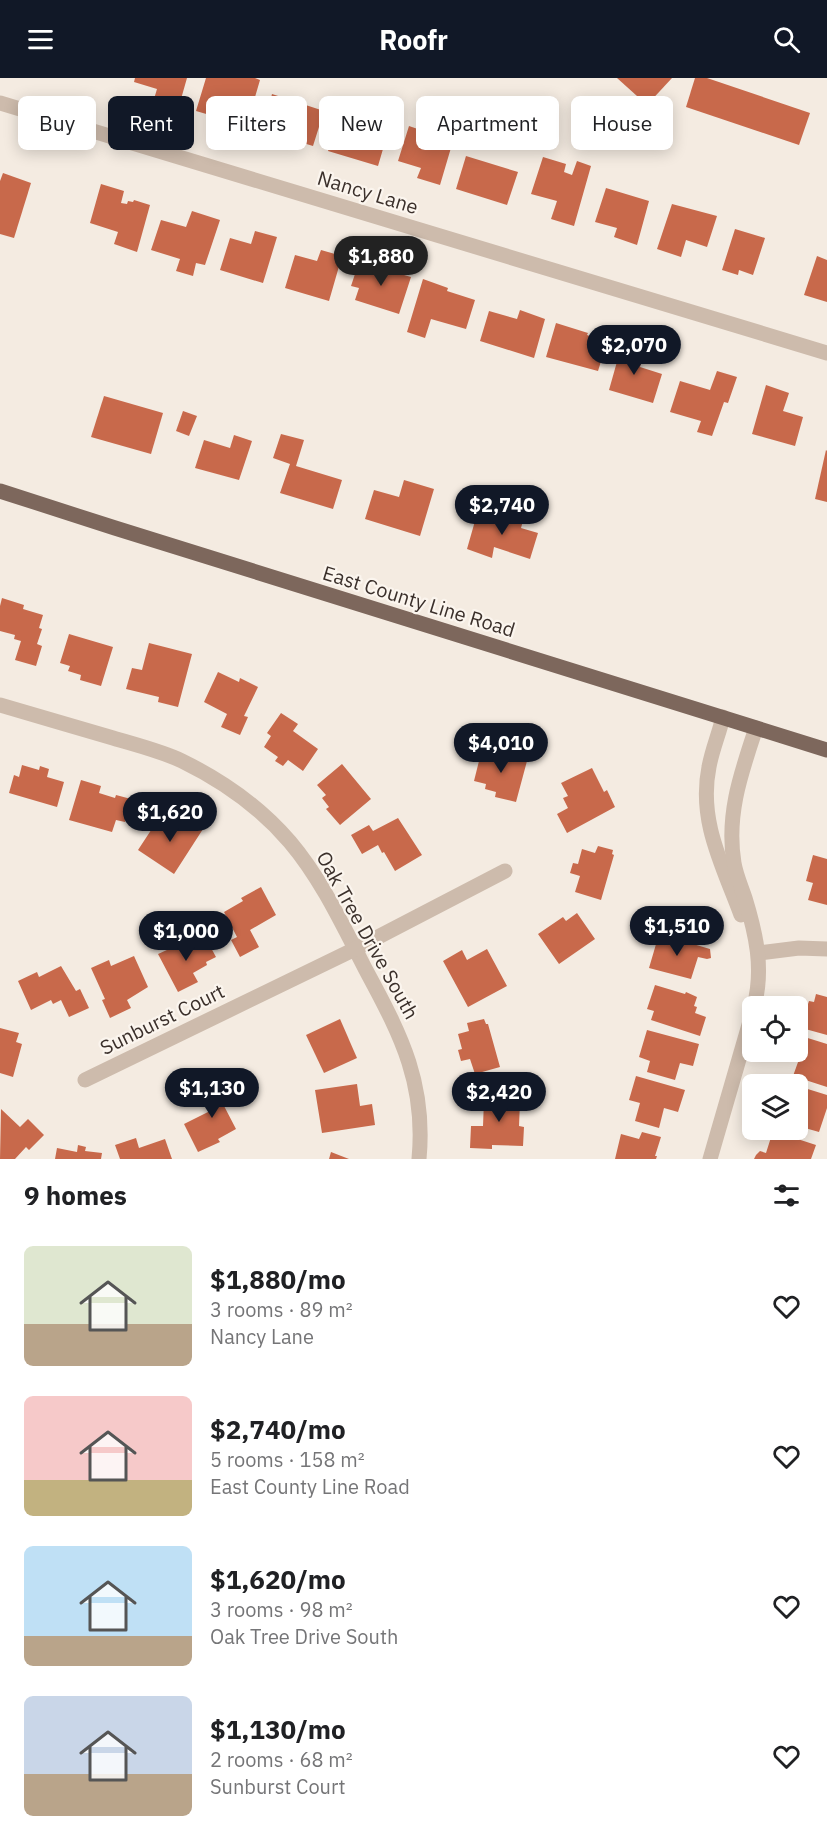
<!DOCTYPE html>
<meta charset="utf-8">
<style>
body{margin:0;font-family:"IBM Plex Sans",sans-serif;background:#f2f2f2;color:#202124;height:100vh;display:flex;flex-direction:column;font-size:22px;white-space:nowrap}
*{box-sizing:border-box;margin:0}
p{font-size:20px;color:#757577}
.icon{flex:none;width:33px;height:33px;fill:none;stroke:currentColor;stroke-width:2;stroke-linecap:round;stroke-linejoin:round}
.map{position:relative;height:1081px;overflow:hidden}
.sheet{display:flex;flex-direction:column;background:#fff;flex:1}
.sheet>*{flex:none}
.guide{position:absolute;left:18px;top:18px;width:792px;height:54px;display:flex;gap:12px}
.controls{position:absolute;left:742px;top:918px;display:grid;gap:12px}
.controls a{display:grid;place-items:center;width:66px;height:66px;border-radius:9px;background:#fff;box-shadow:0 3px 15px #0003;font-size:30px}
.price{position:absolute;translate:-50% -51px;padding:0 14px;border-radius:21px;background:#111827;color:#fff;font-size:20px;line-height:39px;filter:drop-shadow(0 2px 3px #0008)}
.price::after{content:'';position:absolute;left:50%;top:36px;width:18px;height:14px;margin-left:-9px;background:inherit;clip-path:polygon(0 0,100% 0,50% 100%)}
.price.selected{background:#222;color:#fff}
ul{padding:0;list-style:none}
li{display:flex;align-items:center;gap:18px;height:150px;padding:0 24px}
li span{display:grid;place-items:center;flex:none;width:168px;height:120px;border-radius:9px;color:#555}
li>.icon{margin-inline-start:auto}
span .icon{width:72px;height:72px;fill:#fffc;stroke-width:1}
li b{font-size:26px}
h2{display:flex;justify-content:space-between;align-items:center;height:72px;padding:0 24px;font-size:26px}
.chip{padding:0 21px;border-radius:9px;background:#fff;box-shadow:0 3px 15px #0003;font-size:21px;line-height:54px}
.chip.selected{background:#111827;color:#fff}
header{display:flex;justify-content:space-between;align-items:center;height:78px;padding:0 24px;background:#111827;color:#fff;font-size:27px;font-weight:700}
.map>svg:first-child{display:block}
.building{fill:#c8694b}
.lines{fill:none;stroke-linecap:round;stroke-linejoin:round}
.minor{stroke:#cdbbac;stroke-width:15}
.major{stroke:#7d675c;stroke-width:15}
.labels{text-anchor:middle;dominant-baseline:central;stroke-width:4.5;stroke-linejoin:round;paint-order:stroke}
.street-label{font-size:20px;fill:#3b302b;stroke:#fbf5ee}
</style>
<header><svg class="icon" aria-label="menu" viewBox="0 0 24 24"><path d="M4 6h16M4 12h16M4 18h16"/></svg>Roofr<svg class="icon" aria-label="search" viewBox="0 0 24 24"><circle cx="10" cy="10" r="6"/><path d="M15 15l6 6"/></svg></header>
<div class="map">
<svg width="827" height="1081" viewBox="0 0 827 1081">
<rect width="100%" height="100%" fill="#f4ebe1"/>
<g class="building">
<polygon points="135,0 187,0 179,28 154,21 157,11 134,4"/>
<polygon points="206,0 255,0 260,2 248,43 233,38 235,31 223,27 220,40 196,33"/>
<polygon points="617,0 672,0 647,27"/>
<polygon points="695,0 707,0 810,35 799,67 686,29"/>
<polygon points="272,16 324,33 313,68 280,58 281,53 264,48"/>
<polygon points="339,36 382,49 381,52 388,54 378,88 328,73"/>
<polygon points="409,48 453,63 440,107 417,100 421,90 398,83"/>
<polygon points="466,78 518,94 507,127 456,111"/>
<polygon points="543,79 566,86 564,94 572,97 577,83 591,88 574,148 551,141 557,123 531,116"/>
<polygon points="3,95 31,105 14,160 0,156 0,103"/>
<polygon points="101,106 124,113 121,125 127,126 128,123 133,124 134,122 150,127 137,174 114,166 118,154 90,145"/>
<polygon points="606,110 649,123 637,167 614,159 617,150 595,144"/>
<polygon points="672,126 717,138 707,169 686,162 681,179 657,171"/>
<polygon points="192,133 220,142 205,187 196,185 193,198 176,193 180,181 151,172 161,142 186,149"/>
<polygon points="735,151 765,160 753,197 739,192 738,197 722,192"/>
<polygon points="255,153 277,159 263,205 220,192 230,160 251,166"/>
<polygon points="321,172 342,178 329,223 285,210 295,177 317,183"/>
<polygon points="817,178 827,182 827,224 804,217"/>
<polygon points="359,184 411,199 399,236 355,222 359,210 351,208"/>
<polygon points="423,201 448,210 447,213 475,222 466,251 431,241 425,260 407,254"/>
<polygon points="520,232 545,241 534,280 480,263 489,233 517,241"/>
<polygon points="556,245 588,255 587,257 607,264 598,293 546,279"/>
<polygon points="622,266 645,272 640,289 662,296 653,325 609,312"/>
<polygon points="717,293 737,299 728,325 724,324 712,358 697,354 701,343 670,334 680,303 710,312"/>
<polygon points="766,307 789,315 783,333 803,339 795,368 752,356"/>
<polygon points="104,318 163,335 151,376 91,359"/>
<polygon points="183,333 197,338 189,358 176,353"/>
<polygon points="281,356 304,362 296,388 342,402 333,431 280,415 290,386 273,380"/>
<polygon points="234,357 252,363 239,402 195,390 204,362 230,370"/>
<polygon points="826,372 827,373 827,424 815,421"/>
<polygon points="404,402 434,411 420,458 365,441 374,412 399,419"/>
<polygon points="503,433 524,439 521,450 538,455 530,481 494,469 492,480 467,471 477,436 500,442"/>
<polygon points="2,520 24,527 23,531 43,537 39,550 42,551 37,566 42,568 36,588 15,582 21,563 14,561 15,557 0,553 0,528"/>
<polygon points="69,556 113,569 101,608 80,602 81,597 68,593 70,588 60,585"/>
<polygon points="149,565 192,576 178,629 158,624 159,619 126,611 132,590 142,592"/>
<polygon points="218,594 239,604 240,600 258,609 244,638 248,639 240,657 221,649 227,636 204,624"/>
<polygon points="281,635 298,646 293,653 318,671 303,693 288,682 283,688 275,683 278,679 264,669 271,658 267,655"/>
<polygon points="482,671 527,683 516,724 495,719 496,714 485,711 486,706 474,703"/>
<polygon points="342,686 371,721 340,747 326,731 329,729 322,720 326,717 317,707"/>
<polygon points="22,687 39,692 40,688 49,691 47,699 64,704 57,729 9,715 14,697 19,699"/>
<polygon points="592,690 604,714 607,712 615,729 567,755 557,736 568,730 563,720 568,718 561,705"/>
<polygon points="81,702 101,708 99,715 115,720 116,717 131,721 125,744 116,742 112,754 69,742"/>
<polygon points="161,737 180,750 187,740 203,751 174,796 138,772"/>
<polygon points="398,740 422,777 395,793 384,774 382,775 378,767 362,776 351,757 369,747 373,753"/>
<polygon points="598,768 613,772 612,776 614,777 601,822 575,814 580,798 570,795 573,785 578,786 582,771 595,775"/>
<polygon points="813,777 827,781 827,827 808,822 813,805 806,803"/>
<polygon points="261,809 276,837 250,852 259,869 240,879 231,862 237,859 224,834 243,823 241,820"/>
<polygon points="577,835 595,861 559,886 538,856 563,839 566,843"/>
<polygon points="659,856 710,871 711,880 707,881 698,879 691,901 649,890"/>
<polygon points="198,858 204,871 210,868 216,879 206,884 207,887 193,895 198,904 178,914 158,876"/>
<polygon points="487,871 507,908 468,929 443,883 462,872 467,882"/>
<polygon points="134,878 148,909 127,922 131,930 110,940 102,922 105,921 91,890 109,882 111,888"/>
<polygon points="61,888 76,913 80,911 89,930 69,939 61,922 53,926 51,922 31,932 18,903 37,894 39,899"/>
<polygon points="655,907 685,916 686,914 697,919 694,928 697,929 695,935 706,939 700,958 651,942 654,933 647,931"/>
<polygon points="816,916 827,919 827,957 798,949 800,927 807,929 809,923 814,924"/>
<polygon points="340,941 357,980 324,995 306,957"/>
<polygon points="484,941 486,946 488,946 500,989 475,996 470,981 461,983 458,972 462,971 458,956 469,953 467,945"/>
<polygon points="0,950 19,955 16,964 22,966 13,999 0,995"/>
<polygon points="647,952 699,966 693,988 680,985 675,1002 647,994 650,983 639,979"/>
<polygon points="798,957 827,966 827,1009 793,998 802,973 798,972"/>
<polygon points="636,998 685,1012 678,1034 664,1030 659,1050 635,1043 640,1025 629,1022"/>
<polygon points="221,1001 231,1021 223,1026 236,1051 218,1061 220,1064 198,1074 184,1046 212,1032 201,1011"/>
<polygon points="357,1006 360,1028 372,1026 375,1047 322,1055 315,1012"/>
<polygon points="798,1008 827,1017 827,1030 819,1054 798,1048"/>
<polygon points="495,1010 510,1011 509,1023 520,1024 519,1048 524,1049 523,1068 492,1067 492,1071 470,1070 471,1048 483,1048 484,1022 494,1023"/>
<polygon points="1,1031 20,1049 28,1041 44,1057 29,1072 26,1069 15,1081 0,1081"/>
<polygon points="773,1053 816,1067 811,1081 754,1081 756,1077 760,1073 766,1075"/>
<polygon points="642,1054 661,1059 655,1078 657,1078 656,1081 615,1081 621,1056 639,1061"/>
<polygon points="136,1060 139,1070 165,1061 172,1081 120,1081 115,1067"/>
<polygon points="78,1067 86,1069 85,1073 102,1075 101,1081 55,1081 57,1070 77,1074"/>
<polygon points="331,1074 349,1081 329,1081"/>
</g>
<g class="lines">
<g class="minor">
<polyline points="0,25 827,275"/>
<path d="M 0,627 C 38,638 75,649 113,660 C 136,667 161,673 182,683 C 223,703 260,729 290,764 C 323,803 345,852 368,896 C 402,959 426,1007 419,1081"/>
<path d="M 723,639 C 719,656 712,672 709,689 C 698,743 723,788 741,837"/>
<polyline points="759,875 799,870 827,871"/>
<path d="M 754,928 C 764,891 756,856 745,820 C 741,808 736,797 734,785 C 726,737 741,695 756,650"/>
<polyline points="85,1002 355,871 505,793"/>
<polyline points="710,1081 753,933"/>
</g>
<polyline class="major" points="0,413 115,450 827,672"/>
</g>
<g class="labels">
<g class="street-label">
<text transform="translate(368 114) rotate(17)">Nancy Lane</text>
<text transform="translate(419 523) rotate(17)">East County Line Road</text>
<text transform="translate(368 857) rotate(61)">Oak Tree Drive South</text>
<text transform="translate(162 941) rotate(-26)">Sunburst Court</text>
</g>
</g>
</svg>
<div class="controls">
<a><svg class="icon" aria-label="locate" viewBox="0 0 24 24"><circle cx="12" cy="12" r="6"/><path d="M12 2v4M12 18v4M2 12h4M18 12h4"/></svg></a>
<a><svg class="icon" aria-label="layers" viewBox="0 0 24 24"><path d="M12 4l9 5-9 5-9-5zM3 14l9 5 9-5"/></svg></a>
</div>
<b class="price selected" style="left:381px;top:209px">$1,880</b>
<b class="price" style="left:634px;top:298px">$2,070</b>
<b class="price" style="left:502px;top:458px">$2,740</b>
<b class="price" style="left:501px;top:696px">$4,010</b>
<b class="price" style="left:170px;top:765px">$1,620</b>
<b class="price" style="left:677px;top:879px">$1,510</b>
<b class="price" style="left:186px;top:884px">$1,000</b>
<b class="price" style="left:212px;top:1041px">$1,130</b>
<b class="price" style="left:499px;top:1045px">$2,420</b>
<div class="guide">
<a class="chip">Buy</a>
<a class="chip selected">Rent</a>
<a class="chip">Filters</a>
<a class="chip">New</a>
<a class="chip">Apartment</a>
<a class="chip">House</a>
</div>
</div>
<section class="sheet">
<h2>9 homes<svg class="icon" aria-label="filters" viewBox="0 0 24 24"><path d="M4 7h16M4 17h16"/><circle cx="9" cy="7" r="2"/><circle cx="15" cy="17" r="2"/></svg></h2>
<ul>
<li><span style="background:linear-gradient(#dfe7d0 65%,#b9a48a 0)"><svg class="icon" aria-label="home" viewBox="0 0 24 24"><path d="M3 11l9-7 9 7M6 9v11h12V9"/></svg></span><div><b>$1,880/mo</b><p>3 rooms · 89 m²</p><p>Nancy Lane</p></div><svg class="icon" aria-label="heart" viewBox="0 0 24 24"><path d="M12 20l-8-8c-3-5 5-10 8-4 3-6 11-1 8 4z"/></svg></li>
<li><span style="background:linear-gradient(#f6c9c9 70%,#c2b280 0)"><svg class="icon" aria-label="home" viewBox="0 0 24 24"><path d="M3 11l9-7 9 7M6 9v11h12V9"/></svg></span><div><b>$2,740/mo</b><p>5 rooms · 158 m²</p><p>East County Line Road</p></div><svg class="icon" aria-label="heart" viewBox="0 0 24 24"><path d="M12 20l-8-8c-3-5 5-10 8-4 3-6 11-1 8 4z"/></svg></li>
<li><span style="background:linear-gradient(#bfe0f5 75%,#b9a48a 0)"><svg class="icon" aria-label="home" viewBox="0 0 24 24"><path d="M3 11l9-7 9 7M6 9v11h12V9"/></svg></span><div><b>$1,620/mo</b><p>3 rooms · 98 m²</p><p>Oak Tree Drive South</p></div><svg class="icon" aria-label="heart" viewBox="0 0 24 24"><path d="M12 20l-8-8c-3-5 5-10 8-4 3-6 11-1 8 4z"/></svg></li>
<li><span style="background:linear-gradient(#c9d6e8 65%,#b9a48a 0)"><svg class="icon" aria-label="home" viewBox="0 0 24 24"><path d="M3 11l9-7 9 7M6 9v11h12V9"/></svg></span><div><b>$1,130/mo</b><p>2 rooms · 68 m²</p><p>Sunburst Court</p></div><svg class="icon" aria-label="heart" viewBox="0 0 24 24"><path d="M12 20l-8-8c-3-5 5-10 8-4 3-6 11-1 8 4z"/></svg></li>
</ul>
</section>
